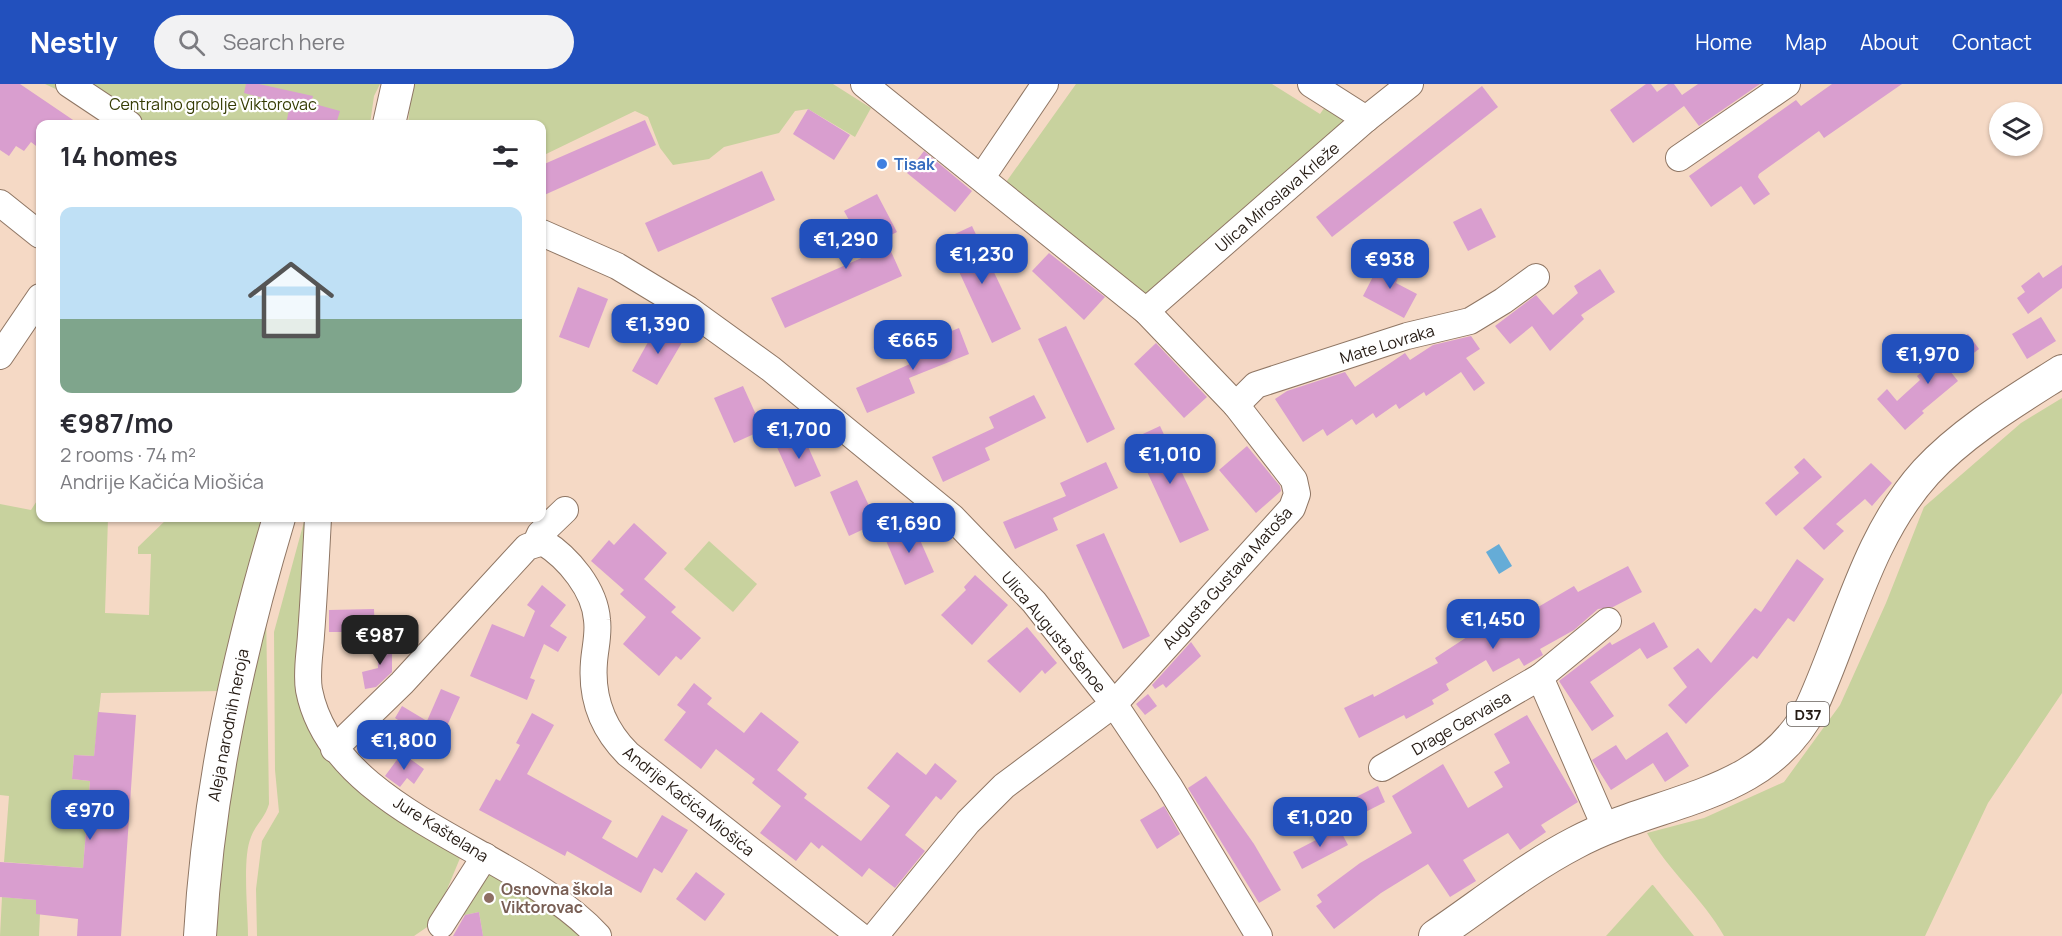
<!DOCTYPE html>
<meta charset="utf-8">
<style>
body{margin:0;font-family:Manrope,sans-serif;background:#f2f2f3;color:#2b2b33;height:100vh;display:flex;flex-direction:column;font-size:22px;white-space:nowrap}
*{box-sizing:border-box;margin:0}
p{font-size:20px;color:#7c7c81}
.icon{flex:none;width:33px;height:33px;fill:none;stroke:currentColor;stroke-width:2;stroke-linecap:round;stroke-linejoin:round}
.map{position:relative;flex:1;overflow:hidden}
.side{position:absolute;left:36px;top:36px;width:510px;height:402px;display:flex;flex-direction:column;background:#fff;border-radius:12px;box-shadow:0 2px 4px #0004}
.side>*{flex:none}
.fabs{position:absolute;left:1989px;top:18px;display:grid;gap:12px}
.fabs a{display:grid;place-items:center;width:54px;height:54px;border-radius:50%;background:#fff;box-shadow:0 2px 4px #0004;font-size:30px}
.price{position:absolute;translate:-50% -51px;padding:0 14px;border-radius:12px;background:#2250bd;color:#fff;font-size:20px;line-height:39px;filter:drop-shadow(0 2px 3px #0008)}
.price::after{content:'';position:absolute;left:50%;top:36px;width:18px;height:14px;margin-left:-9px;background:inherit;clip-path:polygon(0 0,100% 0,50% 100%)}
.price.selected{background:#222;color:#fff}
ul{padding:0;list-style:none}
li{display:grid;align-content:center;gap:12px;height:318px;padding:0 24px}
li span{display:grid;place-items:center;height:186px;border-radius:12px;color:#555}
li>.icon{margin-inline-start:auto}
span .icon{width:108px;height:108px;fill:#fffc;stroke-width:1}
li b{font-size:26px}
h2{display:flex;justify-content:space-between;align-items:center;height:72px;padding:0 24px;font-size:26px}
header{display:flex;align-items:center;gap:36px;box-sizing:border-box;height:84px;padding:0 30px;background:#2250bd;color:#fff}
header strong{font-size:28px}
nav{display:flex;gap:33px;margin-inline-start:auto;font-size:21px}
.search{width:420px;height:54px;background:#f2f2f3;display:flex;align-items:center;gap:15px;box-sizing:border-box;padding:0 21px;border-radius:33px;color:#7c7c81;font-size:22px}
.map>svg:first-child{display:block}
.green{fill:#c8d29e}
.water{fill:#65acd7}
.building{fill:#d99ecf}
.lines{fill:none;stroke-linecap:round;stroke-linejoin:round}
.minor-casing{stroke:#8f7664;stroke-width:28}
.major-casing{stroke:#8f7664;stroke-width:34}
.minor{stroke:#fff;stroke-width:26}
.major{stroke:#fff;stroke-width:32}
.shop-dot{fill:#3f7fe0;stroke:#fff;stroke-width:2}
.education-dot{fill:#8d6e63;stroke:#fff;stroke-width:2}
.labels{text-anchor:middle;dominant-baseline:central;stroke-width:4.5;stroke-linejoin:round;paint-order:stroke}
.shield{fill:#fff;stroke:#665f5a;stroke-width:1.5}
.shield-label{font-size:15px;font-weight:bold;fill:#241a13}
.park-label{font-size:16px;fill:#353c03;stroke:#fff}
.shop-label{font-size:16px;font-weight:bold;fill:#366cbe;stroke:#fff;text-anchor:start}
.street-label{font-size:16px;fill:#241a13;stroke:#fff}
.education-label{font-size:16px;font-weight:bold;fill:#785e54;stroke:#fff;text-anchor:start}
</style>
<header>
<strong>Nestly</strong>
<div class="search"><svg class="icon" aria-label="search" viewBox="0 0 24 24"><circle cx="10" cy="10" r="6"/><path d="M15 15l6 6"/></svg>Search here</div>
<nav><a>Home</a><a>Map</a><a>About</a><a>Contact</a></nav>
</header>
<div class="map">
<svg width="2062" height="852" viewBox="0 0 2062 852">
<rect width="100%" height="100%" fill="#f5d9c5"/>
<g class="green">
<polygon points="45,0 380,0 374,12 370,40 130,40"/>
<polygon points="412,0 833,0 871,24 855,53 808,25 795,27 779,49 724,63 709,75 673,81 660,64 648,33 635,27 542,72 542,40 408,40"/>
<polygon points="1076,0 1272,0 1320,30 1327,20 1341,29 1343,38 1152,208 1138,213 1004,101"/>
<path d="M 2062,314 L 2062,609 L 1988,719 L 1925,852 L 1724,852 C 1703,814 1668,787 1647,749 L 1704,734 L 1784,698 L 1840,621 L 1886,519 L 1924,423 L 2021,339 Z"/>
<polygon points="40,412 40,434 108,434 105,529 149,531 151,470 138,470 138,463 168,434 269,434 222,607 101,609 94,672 74,671 72,695 90,697 83,784 4,778 9,712 0,711 0,420 31,426"/>
<polygon points="305,434 309,434 305,625 463,767 433,839 414,852 257,852 256,805 262,757 279,728 275,686 274,548"/>
<polygon points="709,457 757,500 733,528 684,485"/>
<path d="M 266,524 L 269,720 C 265,734 256,740 251,753 C 242,774 248,827 248,852 L 215,852 L 227,689 Z"/>
<polygon points="486,783 587,852 483,852 479,828 452,834"/>
<polygon points="1653,801 1694,852 1606,852 1652,801"/>
<polygon points="2,813 36,816 36,830 40,830 39,852 0,852"/>
</g>
<polygon class="water" points="1499,460 1512,482 1499,490 1486,468"/>
<g class="building">
<polygon points="0,0 20,0 79,40 40,40 40,65 31,58 24,67 16,62 9,72 0,66"/>
<polygon points="246,0 259,0 313,12 311,19 340,27 336,40 286,40 290,21 244,9"/>
<polygon points="1646,0 1651,0 1657,8 1668,0 1674,0 1682,11 1698,0 1760,0 1699,42 1684,22 1633,59 1610,26"/>
<polygon points="1832,0 1902,0 1824,54 1819,47 1759,90 1758,93 1770,110 1754,121 1741,102 1711,123 1689,92 1796,16 1801,22"/>
<polygon points="1482,2 1498,23 1332,153 1316,133"/>
<polygon points="808,25 850,51 834,76 793,50"/>
<polygon points="645,36 656,61 542,112 542,81"/>
<polygon points="924,67 972,107 955,128 907,89"/>
<polygon points="762,87 775,116 658,168 645,139"/>
<polygon points="877,110 897,148 885,154 902,192 785,244 771,214 875,168 862,143 855,147 844,127"/>
<polygon points="1481,124 1496,153 1468,167 1453,138"/>
<polygon points="972,142 1021,245 992,259 944,155"/>
<polygon points="1049,169 1105,213 1084,236 1032,187"/>
<polygon points="1382,175 1402,185 1396,199 1417,210 1404,234 1363,212"/>
<polygon points="2062,181 2062,204 2028,230 2017,214 2025,208 2021,202 2039,188 2043,194"/>
<polygon points="1600,185 1615,208 1581,231 1584,235 1550,267 1532,242 1510,260 1495,242 1536,211 1553,231 1578,209 1574,202"/>
<polygon points="578,203 608,215 589,264 559,253"/>
<polygon points="2041,233 2056,257 2027,275 2012,250"/>
<polygon points="658,240 684,255 657,301 632,287"/>
<polygon points="1066,242 1115,345 1087,359 1038,255"/>
<polygon points="959,244 969,270 909,294 915,309 867,329 856,304 919,276 914,262"/>
<polygon points="1968,250 1979,265 1950,287 1958,297 1922,327 1924,329 1905,346 1877,315 1887,305 1897,317 1920,296 1917,292"/>
<polygon points="1471,252 1480,265 1466,274 1485,299 1474,307 1461,288 1426,312 1424,308 1399,325 1396,320 1376,334 1373,329 1356,341 1352,335 1327,352 1323,345 1303,358 1275,315 1287,307 1345,288 1355,303 1405,269 1410,276 1433,261"/>
<polygon points="1156,259 1207,313 1184,334 1134,280"/>
<polygon points="743,302 763,346 734,359 714,314"/>
<polygon points="1034,311 1046,334 985,364 990,376 943,398 932,373 994,344 989,333"/>
<polygon points="1160,342 1209,446 1180,459 1132,355"/>
<polygon points="802,349 821,392 795,403 776,361"/>
<polygon points="1247,362 1280,402 1281,407 1256,429 1219,386"/>
<polygon points="1804,374 1822,393 1776,432 1765,419 1799,389 1794,383"/>
<polygon points="1106,378 1118,404 1053,434 1058,446 1015,465 1003,438 1066,412 1060,399"/>
<polygon points="1871,379 1892,399 1872,422 1865,415 1836,440 1844,447 1824,466 1803,444"/>
<polygon points="857,396 877,439 849,452 830,408"/>
<polygon points="634,439 667,469 644,495 676,523 671,528 701,554 681,576 676,572 659,592 623,560 646,533 620,510 624,506 591,477 609,456 614,461"/>
<polygon points="913,440 934,488 905,501 884,452"/>
<polygon points="1104,449 1150,552 1123,565 1076,461"/>
<polygon points="1797,475 1824,495 1794,538 1788,534 1757,575 1753,572 1686,640 1668,621 1687,603 1673,584 1698,564 1711,579 1755,524 1761,528"/>
<polygon points="1628,482 1642,508 1613,523 1598,525 1574,546 1540,565 1543,571 1524,582 1519,574 1493,588 1486,576 1446,600 1449,606 1432,616 1434,620 1406,635 1404,631 1359,654 1344,624 1373,610 1374,613 1438,579 1435,574 1496,534 1502,544 1574,502 1578,508"/>
<polygon points="975,491 1008,521 972,561 941,531 966,506 964,503"/>
<polygon points="542,501 566,521 550,542 567,553 558,568 544,560 530,594 535,596 527,616 470,592 492,540 524,553 535,527 527,521"/>
<polygon points="374,525 375,548 329,548 329,526"/>
<polygon points="1654,538 1668,563 1647,575 1640,564 1590,598 1614,632 1592,647 1559,597 1610,558 1612,561"/>
<polygon points="1027,543 1057,579 1045,590 1042,586 1020,609 987,577"/>
<polygon points="377,557 392,557 392,588 376,603 365,605 362,588 378,584"/>
<polygon points="1191,558 1201,572 1166,604 1163,600 1155,605 1152,601"/>
<polygon points="694,599 712,614 707,620 744,649 761,628 799,658 777,686 807,710 804,714 861,757 890,722 867,704 897,668 926,691 935,679 957,697 941,716 936,712 905,751 925,767 895,804 869,784 862,793 822,761 819,765 811,758 796,777 760,749 781,722 752,699 755,695 716,665 701,685 664,656 686,628 677,621"/>
<polygon points="441,605 460,613 447,642 444,641 434,660 395,634 402,622 427,637"/>
<polygon points="1148,610 1157,622 1145,631 1136,620"/>
<polygon points="98,628 136,631 121,852 77,852 78,835 36,830 36,816 0,813 0,778 83,784 90,697 72,695 74,671 94,672"/>
<polygon points="532,629 554,641 527,690 612,737 602,754 637,774 662,731 688,746 662,789 654,784 641,809 567,767 565,772 479,726 496,695 500,697 520,661 516,659"/>
<polygon points="1527,631 1578,718 1541,741 1546,748 1520,766 1508,749 1463,776 1476,797 1450,813 1428,780 1381,809 1334,845 1316,822 1322,818 1317,811 1360,779 1412,749 1392,712 1443,680 1468,724 1503,703 1494,688 1510,679 1494,650"/>
<polygon points="1667,648 1689,682 1665,698 1653,679 1611,706 1592,676 1616,661 1626,676"/>
<polygon points="402,669 424,685 414,700 407,694 400,703 385,692"/>
<polygon points="1206,692 1254,760 1281,806 1259,819 1188,704"/>
<polygon points="1378,702 1385,718 1342,740 1334,724"/>
<polygon points="1164,722 1180,750 1157,765 1140,736"/>
<polygon points="1339,744 1348,761 1302,785 1293,768"/>
<polygon points="696,788 725,810 705,837 676,815"/>
<polygon points="479,828 483,852 453,852 465,831"/>
</g>
<g class="lines">
<defs>
<g id="minor">
<polyline points="69,0 129,40"/>
<polyline points="864,0 1146,227 1236,321 1294,396 1297,410 1292,424 1114,620 1004,702 968,738 875,852"/>
<polyline points="1311,0 1366,35"/>
<polyline points="1679,74 1787,0"/>
<polyline points="982,93 1045,0"/>
<polyline points="0,119 40,151"/>
<polyline points="542,149 617,182 688,225 771,285 952,433 1034,518 1114,620 1169,702 1259,852"/>
<polyline points="1146,227 1366,35 1410,0"/>
<polyline points="0,272 40,213"/>
<polyline points="1236,321 1256,301 1407,252 1470,237 1503,217 1536,193"/>
<path d="M 318,434 C 316,473 314,512 311,551 C 310,568 306,589 309,606 C 333,730 520,766 598,852"/>
<polyline points="536,459 540,450 565,426"/>
<polyline points="1540,593 1608,537"/>
<path d="M 334,665 L 402,599 L 527,463 L 543,458 C 569,474 595,506 597,536 C 599,550 595,564 594,578 C 591,614 603,645 628,670 L 860,852"/>
<polyline points="1382,684 1540,593 1606,745"/>
<polyline points="441,841 485,772"/>
</g>
<g id="major">
<polyline points="389,40 398,0"/>
<path d="M 200,852 C 208,708 238,571 279,434"/>
<path d="M 1435,852 C 1481,821 1525,785 1575,759 C 1658,714 1765,716 1812,622 C 1848,543 1867,453 1926,388 C 1964,347 2015,317 2062,287"/>
</g>
</defs>
<use href="#minor" class="minor-casing"/>
<use href="#major" class="major-casing"/>
<use href="#minor" class="minor"/>
<use href="#major" class="major"/>
</g>
<circle class="shop-dot" cx="882" cy="80" r="6"/>
<circle class="education-dot" cx="489" cy="814" r="6"/>
<g class="labels">
<rect class="shield" x="1787" y="618" width="42" height="24" rx="4.5"/>
<g class="shield-label">
<text x="1808" y="630">D37</text>
</g>
<g class="park-label">
<text x="213" y="20">Centralno groblje Viktorovac</text>
</g>
<g class="shop-label">
<text x="894" y="80">Tisak</text>
</g>
<g class="street-label">
<text transform="translate(1277 113) rotate(-41)">Ulica Miroslava Krleže</text>
<text transform="translate(1387 260) rotate(-17)">Mate Lovraka</text>
<text transform="translate(1227 494) rotate(-48)">Augusta Gustava Matoša</text>
<text transform="translate(1054 548) rotate(50)">Ulica Augusta Šenoe</text>
<text transform="translate(1461 639) rotate(-30)">Drage Gervaisa</text>
<text transform="translate(228 641) rotate(-79)">Aleja narodnih heroja</text>
<text transform="translate(689 717) rotate(39)">Andrije Kačića Miošića</text>
<text transform="translate(441 745) rotate(32)">Jure Kaštelana</text>
</g>
<g class="education-label">
<text x="501" y="805">Osnovna škola<tspan x="501" dy="18">Viktorovac</tspan></text>
</g>
</g>
</svg>
<div class="fabs">
<a><svg class="icon" aria-label="layers" viewBox="0 0 24 24"><path d="M12 4l9 5-9 5-9-5zM3 14l9 5 9-5"/></svg></a>
</div>
<b class="price" style="left:846px;top:186px">€1,290</b>
<b class="price" style="left:982px;top:201px">€1,230</b>
<b class="price" style="left:1390px;top:206px">€938</b>
<b class="price" style="left:658px;top:271px">€1,390</b>
<b class="price" style="left:913px;top:287px">€665</b>
<b class="price" style="left:1928px;top:301px">€1,970</b>
<b class="price" style="left:799px;top:376px">€1,700</b>
<b class="price" style="left:1170px;top:401px">€1,010</b>
<b class="price" style="left:909px;top:470px">€1,690</b>
<b class="price" style="left:1493px;top:566px">€1,450</b>
<b class="price selected" style="left:380px;top:582px">€987</b>
<b class="price" style="left:404px;top:687px">€1,800</b>
<b class="price" style="left:90px;top:757px">€970</b>
<b class="price" style="left:1320px;top:764px">€1,020</b>
<section class="side">
<h2>14 homes<svg class="icon" aria-label="filters" viewBox="0 0 24 24"><path d="M4 7h16M4 17h16"/><circle cx="9" cy="7" r="2"/><circle cx="15" cy="17" r="2"/></svg></h2>
<ul>
<li><span style="background:linear-gradient(#bfe0f5 60%,#7fa58c 0)"><svg class="icon" aria-label="home" viewBox="0 0 24 24"><path d="M3 11l9-7 9 7M6 9v11h12V9"/></svg></span><div><b>€987/mo</b><p>2 rooms · 74 m²</p><p>Andrije Kačića Miošića</p></div></li>
</ul>
</section>
</div>
